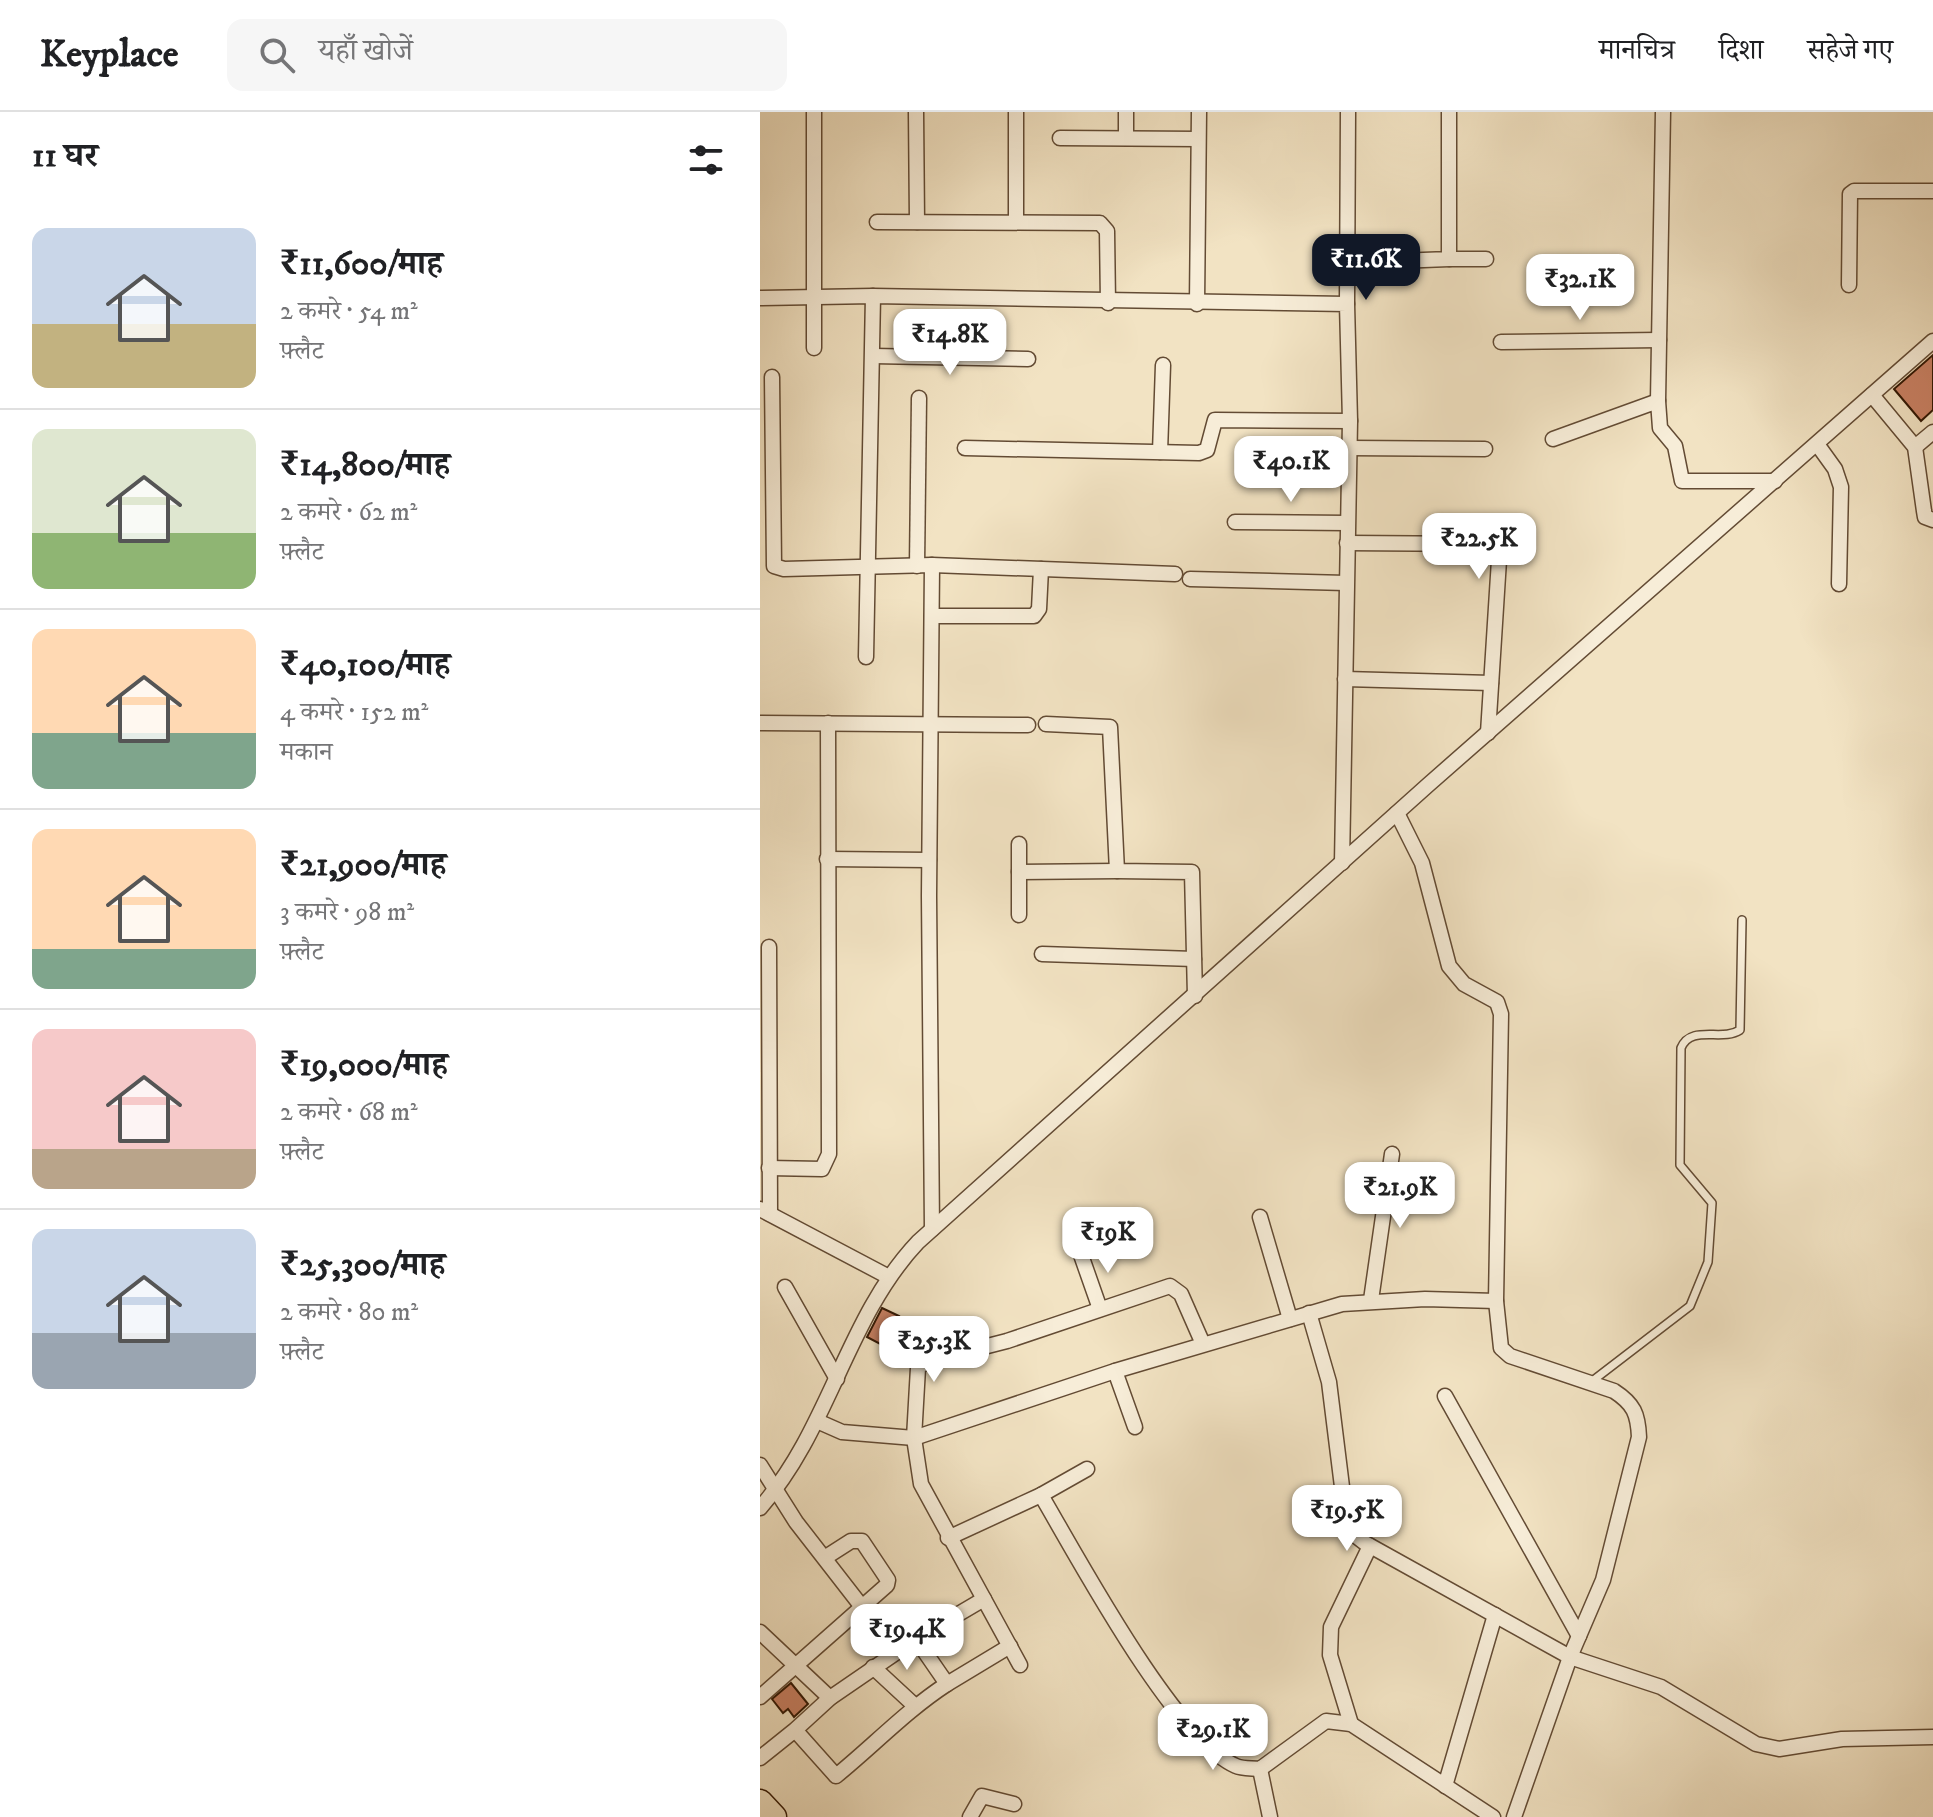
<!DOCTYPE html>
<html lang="hi">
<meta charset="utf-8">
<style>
body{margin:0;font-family:"IM FELL DW Pica","Noto Serif Devanagari",serif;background:#f6f6f6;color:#202124;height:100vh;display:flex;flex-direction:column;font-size:30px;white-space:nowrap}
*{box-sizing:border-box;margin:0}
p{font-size:26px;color:#757577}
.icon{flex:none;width:44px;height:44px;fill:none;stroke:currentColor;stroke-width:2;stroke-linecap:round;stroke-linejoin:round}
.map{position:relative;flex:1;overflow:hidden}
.sheet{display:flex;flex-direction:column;background:#fff;width:760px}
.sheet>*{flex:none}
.price{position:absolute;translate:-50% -68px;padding:0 18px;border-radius:16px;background:#fff;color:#222;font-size:26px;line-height:52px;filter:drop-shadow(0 2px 4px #0008)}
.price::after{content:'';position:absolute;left:50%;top:48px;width:24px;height:18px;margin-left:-12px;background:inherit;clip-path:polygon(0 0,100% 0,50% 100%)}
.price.selected{background:#111827;color:#fff}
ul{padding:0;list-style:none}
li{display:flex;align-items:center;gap:24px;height:200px;padding:0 32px}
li+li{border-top:2px solid #e0e0e0}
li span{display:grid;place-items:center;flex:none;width:224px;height:160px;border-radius:16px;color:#555}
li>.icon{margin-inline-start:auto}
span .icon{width:96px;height:96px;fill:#fffc;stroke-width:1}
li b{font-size:34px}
h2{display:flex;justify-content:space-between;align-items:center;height:96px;padding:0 32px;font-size:34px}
header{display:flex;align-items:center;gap:48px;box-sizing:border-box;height:112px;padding:0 40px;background:#fff;border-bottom:2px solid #e0e0e0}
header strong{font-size:38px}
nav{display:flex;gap:44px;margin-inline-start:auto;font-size:28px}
.search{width:560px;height:72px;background:#f6f6f6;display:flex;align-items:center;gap:20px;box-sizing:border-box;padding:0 28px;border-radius:16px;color:#757577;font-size:30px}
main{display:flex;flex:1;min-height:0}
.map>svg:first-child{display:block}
.building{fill:#c98164;stroke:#331804;stroke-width:2}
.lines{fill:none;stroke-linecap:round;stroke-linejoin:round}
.service-casing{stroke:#634b34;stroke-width:10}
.minor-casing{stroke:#634b34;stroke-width:17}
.trunk-casing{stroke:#331804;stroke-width:27}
.service{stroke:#f7edd8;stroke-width:7}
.minor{stroke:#f7edd8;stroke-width:14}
.trunk{stroke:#f2e3c3;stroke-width:24}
</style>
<header>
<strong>Keyplace</strong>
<div class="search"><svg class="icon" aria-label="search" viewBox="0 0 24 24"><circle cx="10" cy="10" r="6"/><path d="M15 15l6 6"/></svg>यहाँ खोजें</div>
<nav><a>मानचित्र</a><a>दिशा</a><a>सहेजे गए</a></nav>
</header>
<main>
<section class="sheet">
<h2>11 घर<svg class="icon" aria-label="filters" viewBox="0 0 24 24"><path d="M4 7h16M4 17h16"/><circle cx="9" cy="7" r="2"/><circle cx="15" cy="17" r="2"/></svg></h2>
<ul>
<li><span style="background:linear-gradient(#c9d6e8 60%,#c2b280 0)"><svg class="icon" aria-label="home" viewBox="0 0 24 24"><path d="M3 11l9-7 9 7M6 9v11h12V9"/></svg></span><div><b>₹11,600/माह</b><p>2 कमरे · 54 m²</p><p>फ़्लैट</p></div></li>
<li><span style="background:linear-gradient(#dfe7d0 65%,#8fb573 0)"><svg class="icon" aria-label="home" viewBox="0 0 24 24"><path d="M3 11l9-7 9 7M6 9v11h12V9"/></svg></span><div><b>₹14,800/माह</b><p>2 कमरे · 62 m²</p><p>फ़्लैट</p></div></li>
<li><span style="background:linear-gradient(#ffd9b3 65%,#7fa58c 0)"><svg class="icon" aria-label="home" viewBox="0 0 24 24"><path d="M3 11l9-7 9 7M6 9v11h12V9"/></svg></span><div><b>₹40,100/माह</b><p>4 कमरे · 152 m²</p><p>मकान</p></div></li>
<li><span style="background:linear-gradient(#ffd9b3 75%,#7fa58c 0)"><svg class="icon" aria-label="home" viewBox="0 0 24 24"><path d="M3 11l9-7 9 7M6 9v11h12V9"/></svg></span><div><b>₹21,900/माह</b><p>3 कमरे · 98 m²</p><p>फ़्लैट</p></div></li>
<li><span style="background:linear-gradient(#f6c9c9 75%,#b9a48a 0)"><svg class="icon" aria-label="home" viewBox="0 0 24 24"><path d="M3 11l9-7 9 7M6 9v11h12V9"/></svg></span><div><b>₹19,000/माह</b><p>2 कमरे · 68 m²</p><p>फ़्लैट</p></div></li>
<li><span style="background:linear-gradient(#c9d6e8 65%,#9aa5b1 0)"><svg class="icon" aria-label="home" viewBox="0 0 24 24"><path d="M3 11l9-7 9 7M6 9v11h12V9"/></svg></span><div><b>₹25,300/माह</b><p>2 कमरे · 80 m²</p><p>फ़्लैट</p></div></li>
</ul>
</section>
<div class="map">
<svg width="1173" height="1705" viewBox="0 0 1173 1705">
<rect width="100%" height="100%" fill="#f2e3c3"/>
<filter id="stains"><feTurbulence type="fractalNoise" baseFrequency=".0025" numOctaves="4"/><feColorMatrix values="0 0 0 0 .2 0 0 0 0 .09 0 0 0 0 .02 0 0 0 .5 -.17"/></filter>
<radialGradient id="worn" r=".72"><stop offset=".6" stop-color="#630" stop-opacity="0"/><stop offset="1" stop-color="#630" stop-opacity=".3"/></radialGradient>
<g class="building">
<polygon points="1173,243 1173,298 1161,309 1134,277"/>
<polygon points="122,1196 139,1204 124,1234 107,1225"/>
<polygon points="31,1571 48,1592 34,1605 28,1597 23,1601 12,1587"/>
</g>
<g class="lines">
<defs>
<path id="service" d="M 831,1270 L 930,1194 L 948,1150 L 952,1091 L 920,1053 L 921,936 C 931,912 962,930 980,918 L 982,808"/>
<g id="minor">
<polyline points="54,0 54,236"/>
<polyline points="156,0 157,110"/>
<polyline points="256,0 256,108"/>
<polyline points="366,0 366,26"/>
<polyline points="300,26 438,27"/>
<polyline points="117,110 340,111 347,119 348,191"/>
<polyline points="689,147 726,147"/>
<polyline points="587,151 689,147 689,0"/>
<polyline points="1089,173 1090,82 1094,79 1173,79"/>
<polyline points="0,186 113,184 587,192 590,309 582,751"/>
<polyline points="437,192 439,0"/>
<polyline points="587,192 588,0"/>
<polyline points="741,230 899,228"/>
<polyline points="113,244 268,247"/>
<polyline points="12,265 14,454 24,457 172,453 415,462"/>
<polyline points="1112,283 1155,335 1164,399 1165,405 1173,408"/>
<polyline points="898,289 903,0"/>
<polyline points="793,327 898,289 900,316 915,334 922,369 1015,369"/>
<polyline points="1057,332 1075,357 1081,375 1079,472"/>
<polyline points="1155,335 1173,320"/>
<polyline points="205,336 439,341 447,338 455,308 590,309"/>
<polyline points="590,336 725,337"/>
<polyline points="400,340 403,253"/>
<polyline points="475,410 587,411"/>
<polyline points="587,431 724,432 737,438 739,448 728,621"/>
<polyline points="157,454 159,286"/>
<polyline points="430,467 586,471"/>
<polyline points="172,504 274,504 279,497 281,457"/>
<polyline points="106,545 113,184"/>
<polyline points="585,567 731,571"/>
<polyline points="0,611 268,613"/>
<polyline points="286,612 350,615 357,759 432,760 435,884"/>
<path d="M 637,701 L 662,751 L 689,854 L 704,872 L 737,890 L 741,902 L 736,1189 L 741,1236 L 750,1244 L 854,1279 C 874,1292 878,1302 879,1325 L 843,1468 L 810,1545 L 754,1705"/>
<polyline points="259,732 259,803"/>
<polyline points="67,747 169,748"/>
<polyline points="259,760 357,759"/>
<polyline points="9,835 10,1102"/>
<polyline points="282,842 434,847"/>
<polyline points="9,1056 62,1057 69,1042 68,611"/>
<polyline points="0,1097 127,1164"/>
<polyline points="500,1105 530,1207"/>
<polyline points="172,1117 169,784 172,453"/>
<polyline points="320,1140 340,1197"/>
<polyline points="25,1175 77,1267"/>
<polyline points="611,1188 632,1042"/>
<polyline points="549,1201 569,1270 586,1407 592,1421 605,1431 810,1545 901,1575 996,1632 1019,1637 1082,1627 1173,1625"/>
<polyline points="355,1259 375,1315"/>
<polyline points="685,1284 819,1524"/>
<polyline points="57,1309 82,1320 154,1326 355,1259 582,1192 665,1187 736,1189"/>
<polyline points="0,1353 36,1410 137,1540"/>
<path d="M 281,1383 C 317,1444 415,1628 476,1654 C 482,1657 493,1656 500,1657 L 566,1609 L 591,1612 L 733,1705"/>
<path d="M 0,1396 C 70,1317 86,1206 158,1130 L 668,673 L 1173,229"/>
<polyline points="188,1426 281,1383 327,1357"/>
<polyline points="0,1520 70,1586"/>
<polyline points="156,1527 224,1487"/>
<polyline points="260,1553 161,1372 154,1326 158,1256 165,1250 247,1229 410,1174 421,1182 443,1232"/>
<polyline points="113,1555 154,1593"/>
<polyline points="187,1572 250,1534"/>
<polyline points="0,1585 127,1473 128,1468 102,1429 91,1429 66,1445"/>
<polyline points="591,1612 570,1543 571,1515 610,1434"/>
<path d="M 0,1646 L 35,1618 L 76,1664 C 114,1633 147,1598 187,1572 L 156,1527 L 70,1586 L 35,1618"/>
<polyline points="500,1657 510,1705"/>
<polyline points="685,1674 735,1503"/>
<polyline points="210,1705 222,1684 254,1692"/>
</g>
<polyline id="trunk" points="0,1690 14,1705"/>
</defs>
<use href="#service" class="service-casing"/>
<use href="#minor" class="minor-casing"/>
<use href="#trunk" class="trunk-casing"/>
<use href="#service" class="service"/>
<use href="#minor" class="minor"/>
<use href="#trunk" class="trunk"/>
</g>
<rect width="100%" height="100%" filter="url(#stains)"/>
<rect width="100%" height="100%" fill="url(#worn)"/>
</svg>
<b class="price selected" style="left:606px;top:190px">₹11.6K</b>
<b class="price" style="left:820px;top:210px">₹32.1K</b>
<b class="price" style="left:190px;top:265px">₹14.8K</b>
<b class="price" style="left:531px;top:392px">₹40.1K</b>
<b class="price" style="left:719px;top:469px">₹22.5K</b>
<b class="price" style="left:640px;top:1118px">₹21.9K</b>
<b class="price" style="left:348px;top:1163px">₹19K</b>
<b class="price" style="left:174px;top:1272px">₹25.3K</b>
<b class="price" style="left:587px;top:1441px">₹19.5K</b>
<b class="price" style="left:147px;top:1560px">₹19.4K</b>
<b class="price" style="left:453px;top:1660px">₹29.1K</b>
</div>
</main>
